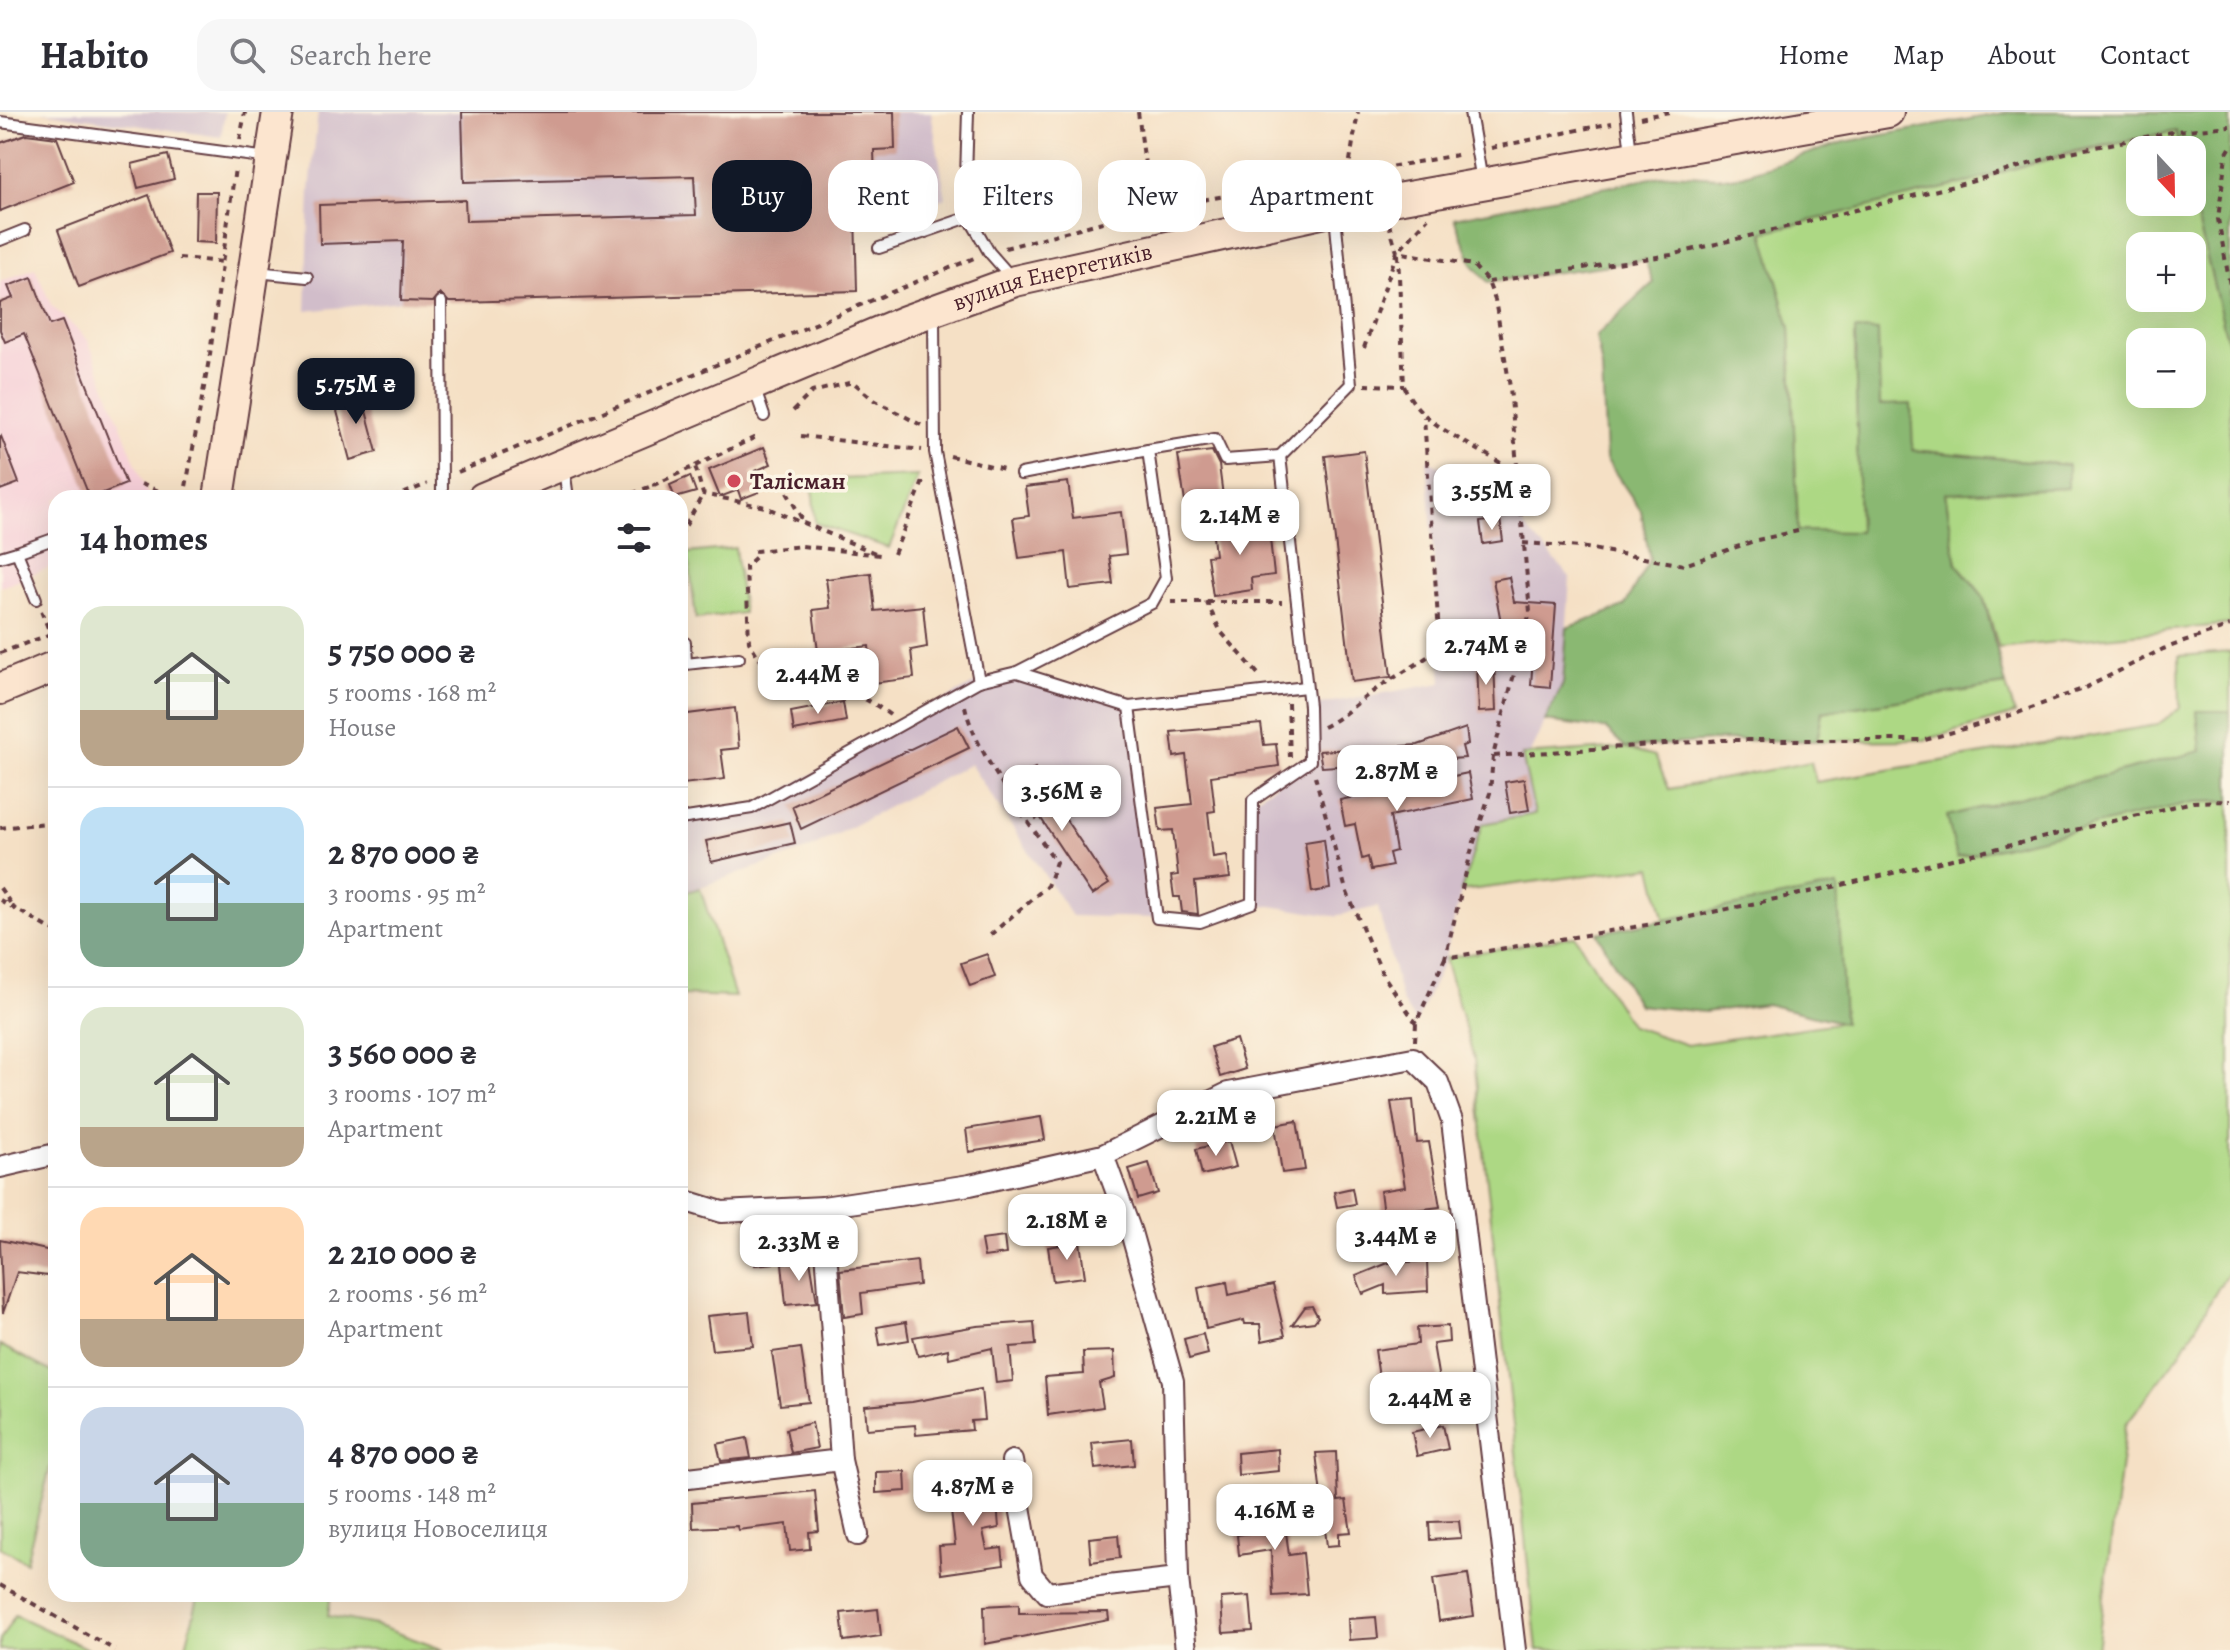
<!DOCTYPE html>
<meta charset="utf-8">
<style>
body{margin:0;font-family:Alegreya,serif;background:#f7f7f7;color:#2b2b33;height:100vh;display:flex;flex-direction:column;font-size:30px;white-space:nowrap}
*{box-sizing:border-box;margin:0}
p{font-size:26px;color:#7c7c81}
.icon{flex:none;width:44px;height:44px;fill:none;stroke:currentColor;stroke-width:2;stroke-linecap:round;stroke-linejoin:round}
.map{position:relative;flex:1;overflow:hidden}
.details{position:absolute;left:48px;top:378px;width:640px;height:1112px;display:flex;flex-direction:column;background:#fff;border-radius:24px;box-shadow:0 8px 32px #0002}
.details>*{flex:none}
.hud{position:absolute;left:712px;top:48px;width:760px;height:72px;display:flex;gap:16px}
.needle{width:52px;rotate:158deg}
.controls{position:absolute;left:2126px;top:24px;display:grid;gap:16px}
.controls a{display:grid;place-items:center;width:80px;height:80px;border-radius:16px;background:#fff;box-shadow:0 8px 32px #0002;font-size:40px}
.price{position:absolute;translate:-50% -68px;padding:0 18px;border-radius:16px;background:#fff;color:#222;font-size:26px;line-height:52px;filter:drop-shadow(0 2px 4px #0008)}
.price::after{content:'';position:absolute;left:50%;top:48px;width:24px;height:18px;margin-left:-12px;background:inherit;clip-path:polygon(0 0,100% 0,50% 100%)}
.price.current{background:#111827;color:#fff}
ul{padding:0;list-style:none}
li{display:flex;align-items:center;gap:24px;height:200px;padding:0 32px}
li+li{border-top:2px solid #e1e1e2}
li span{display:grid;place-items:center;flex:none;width:224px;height:160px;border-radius:24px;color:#555}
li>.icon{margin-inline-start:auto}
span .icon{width:96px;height:96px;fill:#fffc;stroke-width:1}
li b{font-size:34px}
h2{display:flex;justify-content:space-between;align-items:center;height:96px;padding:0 32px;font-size:34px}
.tag{padding:0 28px;border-radius:24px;background:#fff;box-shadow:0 8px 32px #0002;font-size:28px;line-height:72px}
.tag.current{background:#111827;color:#fff}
header{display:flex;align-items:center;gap:48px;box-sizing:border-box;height:112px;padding:0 40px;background:#fff;border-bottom:2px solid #e1e1e2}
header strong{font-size:38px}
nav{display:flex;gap:44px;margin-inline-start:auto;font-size:28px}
.search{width:560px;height:72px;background:#f7f7f7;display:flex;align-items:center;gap:20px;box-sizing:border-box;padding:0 28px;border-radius:24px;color:#7c7c81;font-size:30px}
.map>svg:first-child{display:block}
.built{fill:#f6cfd8}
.industrial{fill:#d1bdca}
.green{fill:#add884;stroke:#7c7c58;stroke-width:2;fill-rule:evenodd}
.forest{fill:#8ab872;stroke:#6a6c4e;stroke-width:2}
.building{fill:#cf9b90}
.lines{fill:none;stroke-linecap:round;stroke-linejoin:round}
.lane-casing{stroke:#643c42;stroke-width:14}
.street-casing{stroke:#643c42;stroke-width:24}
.secondary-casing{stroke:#643c42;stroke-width:34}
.path{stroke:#643c42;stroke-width:4;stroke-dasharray:6 6;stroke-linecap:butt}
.lane{stroke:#fff;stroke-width:10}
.street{stroke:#fff;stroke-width:20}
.secondary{stroke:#fce5cf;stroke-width:30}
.poi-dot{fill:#d1495b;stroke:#fcf5e5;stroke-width:3}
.labels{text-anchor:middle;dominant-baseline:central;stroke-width:7;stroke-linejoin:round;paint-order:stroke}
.street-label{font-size:24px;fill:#4a1f2b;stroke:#fcf5e5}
.poi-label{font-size:24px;font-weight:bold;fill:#4a1f2b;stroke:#fcf5e5;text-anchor:start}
</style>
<header>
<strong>Habito</strong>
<div class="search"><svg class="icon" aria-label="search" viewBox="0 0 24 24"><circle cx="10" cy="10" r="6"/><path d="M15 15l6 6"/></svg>Search here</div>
<nav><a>Home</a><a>Map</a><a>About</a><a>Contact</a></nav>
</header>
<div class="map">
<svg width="2230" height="1538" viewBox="0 0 2230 1538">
<rect width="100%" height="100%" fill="#fcf5e5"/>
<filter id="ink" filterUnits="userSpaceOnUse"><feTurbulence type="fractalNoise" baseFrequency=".0125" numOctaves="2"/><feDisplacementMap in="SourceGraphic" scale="16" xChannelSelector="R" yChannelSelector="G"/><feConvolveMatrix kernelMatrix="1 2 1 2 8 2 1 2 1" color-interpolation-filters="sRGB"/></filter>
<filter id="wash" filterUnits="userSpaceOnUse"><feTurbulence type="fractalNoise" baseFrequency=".006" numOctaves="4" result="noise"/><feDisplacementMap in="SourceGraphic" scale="32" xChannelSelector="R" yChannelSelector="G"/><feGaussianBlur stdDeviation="1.8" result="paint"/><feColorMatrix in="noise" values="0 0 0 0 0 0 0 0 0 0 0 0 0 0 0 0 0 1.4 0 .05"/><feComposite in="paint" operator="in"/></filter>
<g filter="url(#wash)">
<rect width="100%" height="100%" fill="#f5e0c5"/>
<polygon class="built" points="35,156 51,193 88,228 149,386 56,386 56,453 0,475 0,170"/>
<g class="industrial">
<polygon points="41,0 225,0 221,25"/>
<polygon points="318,0 931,0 946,86 914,97 856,101 857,179 401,189 306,199 310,78"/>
<polygon points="1427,347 1500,387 1570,465 1563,572 1525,651 1535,702 1461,779 1445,846 1416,911 1402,890 1378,795 1334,804 1252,791 1253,688 1310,649 1309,594 1442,571"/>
<polygon points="1017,560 1129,595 1157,806 1072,804 970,652 809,737 680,782 680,707 752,696 979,569"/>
</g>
<g class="green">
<path d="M 2176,19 L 2180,38 L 2140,38 L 2140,90 L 2192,90 L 2192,85 L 2230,239 L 2230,512 L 1999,536 L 1983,484 L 1957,452 L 1945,380 L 2068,376 L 2068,353 L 1913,338 L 1880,293 L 1877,219 L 1855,219 L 1859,421 L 1798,419 L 1790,216 L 1763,120 C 1901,87 2037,47 2176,19 ZM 2140,134 L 2192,134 L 2192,186 L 2140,186 ZM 2140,230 L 2192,230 L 2192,282 L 2140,282 Z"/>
<polygon points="918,364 889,436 815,411 812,368"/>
<polygon points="735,436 743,501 696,507 688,441"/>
<polygon points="2230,540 2230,599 2197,599 2201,639 2193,690 2230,689 2230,1156 2181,1240 2126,1312 2097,1538 1537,1538 1474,947 1445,846 1575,824 1631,914 1687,933 1844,910 1837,774 1665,810 1652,755 1461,779 1482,712 1535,702 1522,643 1626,636 1655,644 1669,677 1811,650 1816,670 2157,613 2180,596 2179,544"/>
<polygon points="2006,573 2015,602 1925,628 1817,629 1822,600"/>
<polygon points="700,776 735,885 680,883 680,782"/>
<polygon points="0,1233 56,1262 56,1332 26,1450 0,1435"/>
<polygon points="199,1482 331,1482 328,1504 375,1513 444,1538 185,1538"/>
<polygon points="15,1503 90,1538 0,1538 0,1528"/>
</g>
<g class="forest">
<polygon points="2009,0 2230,0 2230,239 2192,85 2192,38 2180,38 2176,19 2065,41 1970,70 1763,120 1790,216 1798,419 1859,420 1855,218 1878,219 1880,293 1911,292 1913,338 2068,353 2068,376 1945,381 1957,452 1983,484 2006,573 1822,600 1817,629 1723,628 1626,636 1606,617 1545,609 1563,572 1567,516 1624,495 1650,447 1641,399 1606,347 1602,256 1596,224 1653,171 1645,148 1488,170 1473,153 1454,106 1671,62 1733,66 1844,30"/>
<polygon points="2197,599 2230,599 2230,689 2193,690 1957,746 1947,704 2201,639"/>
<polygon points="1838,774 1844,911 1766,892 1705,900 1638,893 1597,821"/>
</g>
<g id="blocks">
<g class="building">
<polygon points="462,0 894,0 895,37 874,38 876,101 855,101 857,179 459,190 449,190 440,182 433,190 401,189 403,129 320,132 319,93 465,88 466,109 696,103 694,64 464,70"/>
<polygon points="26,22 57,26 74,70 0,99 0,31"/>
<polygon points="168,43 174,67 138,76 132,52"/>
<polygon points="196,80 217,80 216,131 195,130"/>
<polygon points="149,83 170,141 79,175 58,118"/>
<polygon points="32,165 50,213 62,209 126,372 90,386 24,222 5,230 0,218 0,191 13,186 8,174"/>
<polygon points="361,280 377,340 350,348 334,288"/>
<polygon points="1,324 19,371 0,378 0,325"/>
<polygon points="764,335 771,352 751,361 759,380 741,387 738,378 720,385 709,358"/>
<polygon points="1212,339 1219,353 1224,392 1186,397 1178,343"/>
<polygon points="1364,339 1391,565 1352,570 1325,344"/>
<polygon points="690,364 696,380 675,386 670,373"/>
<polygon points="1068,370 1073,406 1121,400 1126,442 1109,444 1113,472 1070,477 1066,440 1019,446 1013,406 1029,404 1025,375"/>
<polygon points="1500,407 1503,429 1483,432 1480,410"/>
<polygon points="1268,409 1274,463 1251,466 1252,478 1213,484 1207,444 1215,443 1212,415"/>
<polygon points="871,461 875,499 923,494 927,535 911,538 914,566 873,571 869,534 818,540 813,498 830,496 826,467"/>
<polygon points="1509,465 1514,490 1556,493 1550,575 1531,573 1534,530 1480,532 1480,511 1501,510 1493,468"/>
<polygon points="1494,550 1496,599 1479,600 1477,551"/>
<polygon points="843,590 846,609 794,619 791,600"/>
<polygon points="735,596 739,636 721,638 725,667 683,672 680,603"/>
<polygon points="1261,612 1264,633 1276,632 1279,654 1211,664 1215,699 1208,700 1213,745 1227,743 1230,766 1195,770 1198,802 1182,800 1180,785 1174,785 1171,764 1178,763 1173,718 1160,719 1157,696 1192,692 1186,643 1174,645 1171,620"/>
<polygon points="958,614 969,636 801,717 792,694"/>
<polygon points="1466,616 1468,632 1462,634 1465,646 1322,655 1319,639 1418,633"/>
<polygon points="1035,656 1058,709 1064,705 1109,772 1092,783 1040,705 1036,707 1017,664"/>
<polygon points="1468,661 1473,687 1390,704 1396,739 1389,741 1392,754 1371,758 1368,745 1362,747 1355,712 1345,714 1340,688"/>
<polygon points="1524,667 1529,698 1510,701 1505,670"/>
<polygon points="790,710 795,731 711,750 706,729"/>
<polygon points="1324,727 1330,777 1312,780 1305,730"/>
<polygon points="987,842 995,865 970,874 961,851"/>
<polygon points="1236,927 1245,957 1220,965 1211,935"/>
<polygon points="1413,988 1417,1031 1429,1030 1440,1095 1383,1102 1380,1079 1405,1075 1391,990"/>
<polygon points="1041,1005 1045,1028 969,1040 966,1017"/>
<polygon points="1297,1009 1305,1058 1282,1061 1275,1013"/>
<polygon points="1229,1029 1236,1055 1202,1063 1196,1037"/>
<polygon points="1149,1051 1158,1081 1138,1087 1129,1057"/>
<polygon points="1352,1076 1355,1092 1337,1095 1334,1080"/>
<polygon points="1004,1125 1006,1142 984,1145 981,1128"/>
<polygon points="0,1128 56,1140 56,1165 17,1160 3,1201"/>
<polygon points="770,1130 773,1151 755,1153 752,1132"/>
<polygon points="1080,1130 1085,1165 1053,1169 1048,1135"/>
<polygon points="810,1148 817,1190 786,1193 782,1151"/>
<polygon points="917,1149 919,1173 861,1181 863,1202 844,1205 840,1158"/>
<polygon points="1427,1149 1428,1179 1385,1182 1385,1173 1363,1182 1356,1164 1388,1151"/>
<polygon points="1227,1170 1229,1183 1273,1173 1285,1224 1262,1229 1260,1212 1245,1212 1244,1208 1206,1217 1198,1176"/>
<polygon points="1312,1194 1318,1205 1314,1210 1292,1213 1305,1195"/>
<polygon points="749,1200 753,1234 712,1238 707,1204"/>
<polygon points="906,1210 909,1228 880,1233 877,1215"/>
<polygon points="1034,1210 1036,1233 1010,1235 1013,1269 996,1271 992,1236 949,1246 948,1237 918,1244 913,1225 977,1214"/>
<polygon points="1448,1214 1449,1230 1433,1232 1440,1274 1381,1280 1375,1238 1418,1232 1417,1216"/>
<polygon points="1203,1222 1208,1242 1189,1247 1184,1227"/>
<polygon points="801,1236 809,1290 780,1293 772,1240"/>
<polygon points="1114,1239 1115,1266 1099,1271 1103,1295 1048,1303 1045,1265 1084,1262 1083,1240"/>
<polygon points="981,1277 984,1308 971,1309 972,1318 916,1323 915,1313 867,1317 865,1294 912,1290"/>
<polygon points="812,1311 817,1336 791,1341 786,1317"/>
<polygon points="1443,1313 1448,1337 1417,1344 1412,1320"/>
<polygon points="747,1326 751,1346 721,1349 717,1332"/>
<polygon points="1132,1327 1134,1353 1095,1357 1092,1331"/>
<polygon points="1278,1337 1279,1359 1238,1363 1237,1341"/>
<polygon points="1336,1340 1338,1389 1346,1388 1351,1420 1339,1421 1339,1433 1327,1434 1316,1341"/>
<polygon points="905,1359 906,1379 876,1381 876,1360"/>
<polygon points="995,1364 999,1416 983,1419 987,1438 1002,1436 1004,1453 941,1462 939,1434 955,1433 950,1390 961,1388 959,1368"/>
<polygon points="815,1379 819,1419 809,1420 810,1437 790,1439 787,1412 738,1418 737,1414 693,1416 692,1391"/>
<polygon points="1283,1398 1289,1443 1303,1441 1307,1482 1273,1484 1271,1438 1239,1443 1237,1423 1251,1421 1249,1402"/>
<polygon points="1459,1409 1461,1426 1430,1428 1429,1410"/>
<polygon points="1118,1423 1120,1446 1091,1450 1089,1426"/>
<polygon points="1468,1462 1474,1504 1439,1509 1433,1467"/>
<polygon points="1250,1484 1253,1519 1223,1521 1221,1486"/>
<polygon points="1019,1492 1019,1501 1108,1500 1109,1508 985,1532 984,1494"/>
<polygon points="878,1497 881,1524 844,1529 841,1501"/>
<polygon points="1376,1505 1378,1526 1349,1528 1348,1507"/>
</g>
</g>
</g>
<g filter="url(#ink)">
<use href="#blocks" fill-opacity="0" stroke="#643c42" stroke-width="2"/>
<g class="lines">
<defs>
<g id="lane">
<polyline points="968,0 966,65 969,105"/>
<polyline points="1470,0 1482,69"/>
<polyline points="1626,0 1631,41"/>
<polyline points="0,10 269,46"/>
<polyline points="0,128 25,118"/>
<polyline points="879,136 969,105 989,140 1011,165"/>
<polyline points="256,160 307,165"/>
<polyline points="441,190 442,386"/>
<polyline points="934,204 935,340 979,569"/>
<polyline points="754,275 764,304"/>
<polyline points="1148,338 1215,327 1225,348 1280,344"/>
<polyline points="564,357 568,386"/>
<polyline points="17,440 56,426"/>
<polyline points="0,445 17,440 36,487"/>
<polyline points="680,530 685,531 686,552 739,546"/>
<polyline points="1017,560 1152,491 1166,466 1148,338 1021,362"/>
<polyline points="1129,595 1306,575"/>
<polyline points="680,707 752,696 979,569 1017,560 1129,595 1157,806 1200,810 1252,791 1253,688 1310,649 1309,594 1280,344 1351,272 1335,103"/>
</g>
<g id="street">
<polyline points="1103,1043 1131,1120 1173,1269 1178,1466 1186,1538"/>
<polyline points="0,1055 56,1042"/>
<polyline points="680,1087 722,1100 823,1095 970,1073 1103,1043 1228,981 1413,946 1438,970 1452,1009 1515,1538"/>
<polyline points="823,1095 841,1348 858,1423"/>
<polyline points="1012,1349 1032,1463 1047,1481 1178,1466"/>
<polyline points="680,1367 841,1348"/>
</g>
<g id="secondary">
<polyline points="219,386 278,0"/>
<path id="s1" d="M 483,386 L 905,209 L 1015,169 L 1335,98 L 1888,0"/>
<polyline points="0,577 56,554"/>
</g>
</defs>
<use href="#lane" class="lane-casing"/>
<use href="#street" class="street-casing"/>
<use href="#secondary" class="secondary-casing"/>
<g class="path">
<polyline points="1138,0 1151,97"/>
<polyline points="1640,6 1669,0"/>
<polyline points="240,28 245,0"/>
<polyline points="1491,36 1612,11"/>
<polyline points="2230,36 2226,43 2218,107 2230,173"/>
<polyline points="1348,61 1358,0"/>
<polyline points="1389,112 1397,140 1473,153 1488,170 1495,188 1510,275 1530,500 1493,644 1723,628 1925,628 2015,602 2085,576 2163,537 2230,514"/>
<polyline points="1005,136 1151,97 1463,42"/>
<path d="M 1398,142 L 1404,274 C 1423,319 1481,333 1517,363"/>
<polyline points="179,146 224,150"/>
<polyline points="1488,170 1671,143 1970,70 2065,41 2176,19 2230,14"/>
<polyline points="1364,236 1397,140 1428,106"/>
<polyline points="1365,273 1404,274"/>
<polyline points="793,299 812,280 853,270 874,288 921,313"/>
<polyline points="801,324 922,338"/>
<polyline points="950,344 1008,358"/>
<polyline points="695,354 760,323"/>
<polyline points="458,360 974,146"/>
<polyline points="781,370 805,412"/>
<polyline points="141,372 177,386"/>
<polyline points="637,383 641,381 642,385"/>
<polyline points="184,386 210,242 235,56"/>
<polyline points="393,386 427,372"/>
<polyline points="621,386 654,373"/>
<path d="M 657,386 L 654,373 L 695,354 L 703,382 L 765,395 L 880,443 L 802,434 L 756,439 L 757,444 L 746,454 L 749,530 L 773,568 C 819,572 852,574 890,603"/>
<polyline points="680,424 703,382"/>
<polyline points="1523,431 1581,435 1684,453 1757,428 1798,419"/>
<polyline points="894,442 924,367"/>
<polyline points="680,474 692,472"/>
<polyline points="1206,489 1221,520 1260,564"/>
<polyline points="1171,490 1282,490"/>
<polyline points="41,499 51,523"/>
<polyline points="680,504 683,517"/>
<polyline points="0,541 56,520"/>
<polyline points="1288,591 1290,646"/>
<path d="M 965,594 C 975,642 1028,708 1056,750 L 1047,774 L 988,825"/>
<path d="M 1323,615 C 1345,604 1356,591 1375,578 C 1397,563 1419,552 1440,536 L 1424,305"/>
<polyline points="1493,644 1490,681 1472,736 1445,846 1665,810 1838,774 2193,690 2230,689"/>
<polyline points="1315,664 1346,778 1383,863 1416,911"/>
<polyline points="0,716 56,710"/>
<polyline points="0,776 15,798"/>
<polyline points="0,788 56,820"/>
<polyline points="1415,929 1416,911 1445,846"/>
<polyline points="0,1473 115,1538"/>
</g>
<use href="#lane" class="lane"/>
<use href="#street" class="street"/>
<use href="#secondary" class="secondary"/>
</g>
</g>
<circle class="poi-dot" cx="734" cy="369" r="8"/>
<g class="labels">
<g class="street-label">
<text stroke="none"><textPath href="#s1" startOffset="612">вулиця Енергетиків</textPath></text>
</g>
<g class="poi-label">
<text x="750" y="369">Талісман</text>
</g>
</g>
</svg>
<div class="controls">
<a><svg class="needle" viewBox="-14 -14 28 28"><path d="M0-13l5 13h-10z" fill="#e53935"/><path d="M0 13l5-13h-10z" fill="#7c7c81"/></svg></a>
<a>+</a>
<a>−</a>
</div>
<b class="price current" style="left:356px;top:314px">5.75M ₴</b>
<b class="price" style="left:1492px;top:420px">3.55M ₴</b>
<b class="price" style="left:1240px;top:445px">2.14M ₴</b>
<b class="price" style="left:1486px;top:575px">2.74M ₴</b>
<b class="price" style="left:818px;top:604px">2.44M ₴</b>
<b class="price" style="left:1397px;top:701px">2.87M ₴</b>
<b class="price" style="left:1062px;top:721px">3.56M ₴</b>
<b class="price" style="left:1216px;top:1046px">2.21M ₴</b>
<b class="price" style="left:1067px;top:1150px">2.18M ₴</b>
<b class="price" style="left:1396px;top:1166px">3.44M ₴</b>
<b class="price" style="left:799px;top:1171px">2.33M ₴</b>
<b class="price" style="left:1430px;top:1328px">2.44M ₴</b>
<b class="price" style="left:973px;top:1416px">4.87M ₴</b>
<b class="price" style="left:1275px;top:1440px">4.16M ₴</b>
<div class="hud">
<a class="tag current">Buy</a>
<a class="tag">Rent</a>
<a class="tag">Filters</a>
<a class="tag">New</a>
<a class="tag">Apartment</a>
</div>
<section class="details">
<h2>14 homes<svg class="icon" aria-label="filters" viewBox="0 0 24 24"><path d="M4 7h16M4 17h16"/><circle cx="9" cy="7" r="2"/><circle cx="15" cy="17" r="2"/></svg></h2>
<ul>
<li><span style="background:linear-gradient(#dfe7d0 65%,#b9a48a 0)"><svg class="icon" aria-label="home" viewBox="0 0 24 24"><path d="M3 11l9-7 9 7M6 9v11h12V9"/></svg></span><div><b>5 750 000 ₴</b><p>5 rooms · 168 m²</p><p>House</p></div></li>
<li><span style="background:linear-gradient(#bfe0f5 60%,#7fa58c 0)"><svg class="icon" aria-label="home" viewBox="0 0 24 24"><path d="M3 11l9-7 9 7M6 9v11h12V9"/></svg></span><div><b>2 870 000 ₴</b><p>3 rooms · 95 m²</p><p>Apartment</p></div></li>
<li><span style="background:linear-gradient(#dfe7d0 75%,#b9a48a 0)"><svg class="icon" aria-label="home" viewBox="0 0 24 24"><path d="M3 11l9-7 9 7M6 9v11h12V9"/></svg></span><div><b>3 560 000 ₴</b><p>3 rooms · 107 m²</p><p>Apartment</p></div></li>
<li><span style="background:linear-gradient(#ffd9b3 70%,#b9a48a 0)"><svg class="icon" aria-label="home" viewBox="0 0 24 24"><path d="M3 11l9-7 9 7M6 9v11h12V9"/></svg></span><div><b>2 210 000 ₴</b><p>2 rooms · 56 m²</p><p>Apartment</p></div></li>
<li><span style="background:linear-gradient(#c9d6e8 60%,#7fa58c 0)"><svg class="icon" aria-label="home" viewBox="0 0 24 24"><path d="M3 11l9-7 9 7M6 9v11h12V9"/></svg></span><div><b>4 870 000 ₴</b><p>5 rooms · 148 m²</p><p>вулиця Новоселиця</p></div></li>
</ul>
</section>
</div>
